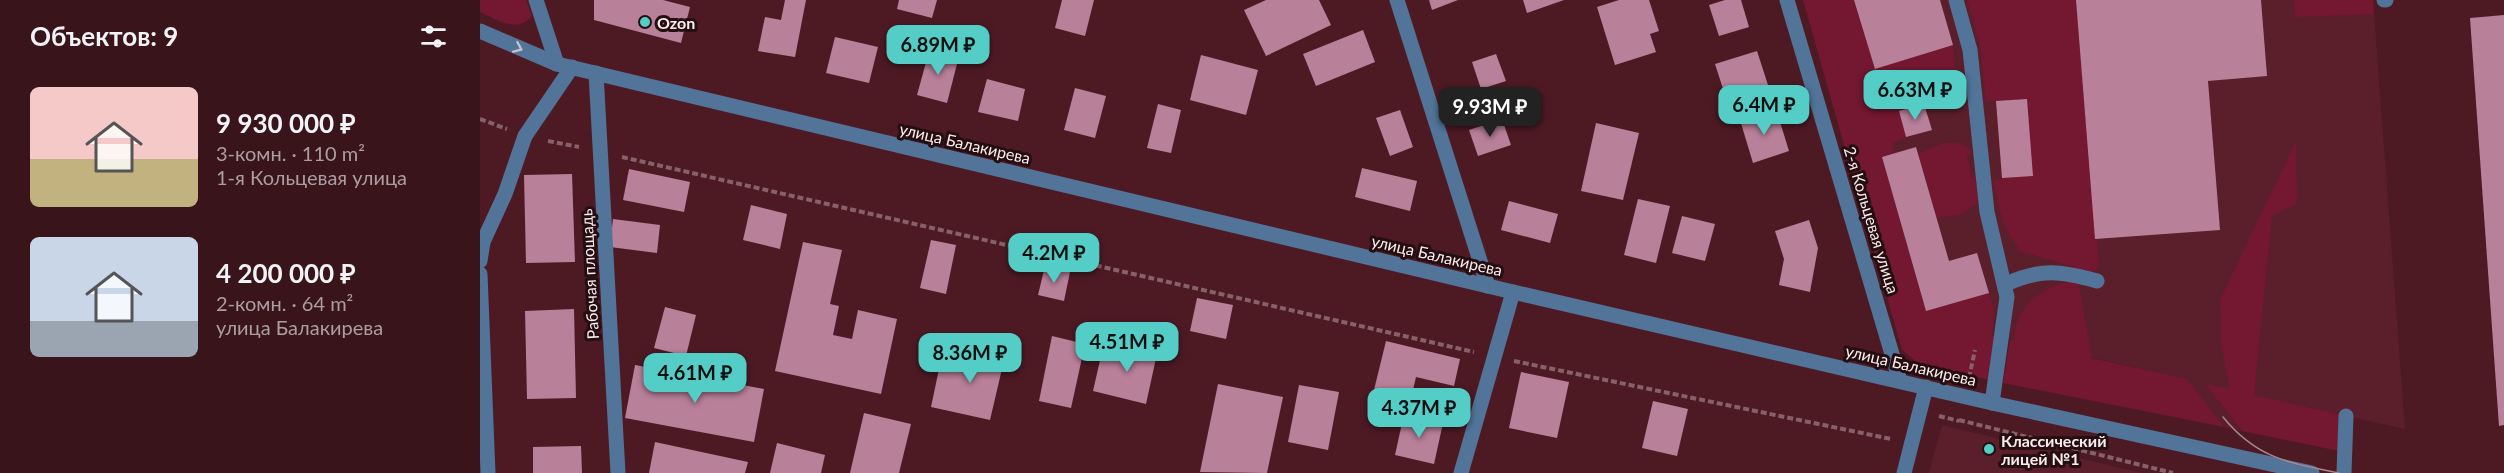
<!DOCTYPE html>
<html lang="ru">
<meta charset="utf-8">
<style>
body{margin:0;font-family:Lato,sans-serif;background:#452128;color:#f1f3f6;height:100vh;display:flex;flex-direction:column;font-size:22px;white-space:nowrap}
*{box-sizing:border-box;margin:0}
p{font-size:20px;color:#ab9ea3}
.icon{flex:none;width:33px;height:33px;fill:none;stroke:currentColor;stroke-width:2;stroke-linecap:round;stroke-linejoin:round}
.map{position:relative;flex:1;overflow:hidden}
.side{display:flex;flex-direction:column;background:#3a141b;width:480px}
.side>*{flex:none}
.price{position:absolute;translate:-50% -51px;padding:0 14px;border-radius:12px;background:#54cdc7;color:#111;font-size:20px;line-height:39px;filter:drop-shadow(0 2px 3px #0008)}
.price::after{content:'';position:absolute;left:50%;top:36px;width:18px;height:14px;margin-left:-9px;background:inherit;clip-path:polygon(0 0,100% 0,50% 100%)}
.price.on{background:#222;color:#fff}
ul{padding:0;list-style:none}
li{display:flex;align-items:center;gap:18px;height:150px;padding:0 30px}
li span{display:grid;place-items:center;flex:none;width:168px;height:120px;border-radius:9px;color:#555}
li>.icon{margin-inline-start:auto}
span .icon{width:72px;height:72px;fill:#fffc;stroke-width:1}
li b{font-size:26px}
h2{display:flex;justify-content:space-between;align-items:center;height:72px;padding:0 30px;font-size:26px}
main{display:flex;flex:1;min-height:0}
.map>svg:first-child{display:block}
.built{fill:#5b1f2b}
.green{fill:#741730}
.building{fill:#b9809a}
.lines{fill:none;stroke-linecap:round;stroke-linejoin:round}
.path{stroke:#876168;stroke-width:4;stroke-dasharray:6 3;stroke-linecap:butt}
.minor{stroke:#517498;stroke-width:15}
.tram{stroke:#a8888e;stroke-width:1.5}
.oneway{stroke:#bfc2cf}
.poi-dot{fill:#54cdc7;stroke:#250e12;stroke-width:2}
.labels{text-anchor:middle;dominant-baseline:central;stroke-width:6;stroke-linejoin:round;paint-order:stroke}
.poi-label{font-size:16px;font-weight:bold;fill:#faeced;stroke:#250e12;text-anchor:start}
.street-label{font-size:16px;fill:#faeced;stroke:#250e12}
</style>
<main>
<section class="side">
<h2>Объектов: 9<svg class="icon" aria-label="filters" viewBox="0 0 24 24"><path d="M4 7h16M4 17h16"/><circle cx="9" cy="7" r="2"/><circle cx="15" cy="17" r="2"/></svg></h2>
<ul>
<li><span style="background:linear-gradient(#f6c9c9 60%,#c2b280 0)"><svg class="icon" aria-label="home" viewBox="0 0 24 24"><path d="M3 11l9-7 9 7M6 9v11h12V9"/></svg></span><div><b>9 930 000 ₽</b><p>3-комн. · 110 m²</p><p>1-я Кольцевая улица</p></div></li>
<li><span style="background:linear-gradient(#c9d6e8 70%,#9aa5b1 0)"><svg class="icon" aria-label="home" viewBox="0 0 24 24"><path d="M3 11l9-7 9 7M6 9v11h12V9"/></svg></span><div><b>4 200 000 ₽</b><p>2-комн. · 64 m²</p><p>улица Балакирева</p></div></li>
</ul>
</section>
<div class="map">
<svg width="2024" height="473" viewBox="0 0 2024 473">
<rect width="100%" height="100%" fill="#4d1a24"/>
<g class="built">
<polygon points="1342,0 1893,0 1925,429 1726,385 1762,431 1744,427 1706,379 1430,316"/>
<polygon points="1462,425 1661,473 1449,473"/>
</g>
<g class="green">
<path d="M 0,0 L 46,0 L 52,16 C 37,34 18,20 0,12 Z"/>
<polygon points="1323,0 1374,0 1395,69 1473,45 1475,66 1468,80 1437,92 1440,105 1419,111 1426,137 1413,143 1414,153 1402,157 1446,311 1509,293 1514,311 1512,335 1517,337 1510,380 1439,364 1422,350"/>
<polygon points="1487,0 1596,0 1619,263 1617,269 1611,272 1540,251 1523,223 1514,186 1514,181 1522,178 1516,101 1506,101 1500,45"/>
<polygon points="1814,0 1893,0 1894,14 1815,17"/>
<polygon points="1816,141 1817,203 1792,216 1774,395 1862,415 1859,451 1762,431 1725,384 1750,389 1741,344 1740,300"/>
<polygon points="1464,143 1477,143 1491,150 1491,154 1487,155 1492,177 1495,176 1499,202 1479,215 1457,218 1438,154"/>
<path d="M 1598,280 L 1612,358 L 1707,379 L 1744,427 L 1523,383 L 1530,339 L 1534,340 C 1536,303 1564,285 1598,280 Z"/>
</g>
<g class="building">
<polygon points="114,0 183,0 210,7 201,43 114,20"/>
<polygon points="305,0 326,0 315,57 278,51 285,17 301,20"/>
<polygon points="419,0 457,0 452,18 417,9"/>
<polygon points="582,0 614,0 605,36 575,28"/>
<polygon points="786,0 839,0 851,25 786,56 764,10"/>
<polygon points="949,0 978,0 952,10"/>
<polygon points="1043,0 1084,0 1047,13"/>
<polygon points="1139,0 1169,0 1179,31 1170,34 1176,52 1135,65 1117,7"/>
<polygon points="1245,0 1261,0 1269,27 1239,36 1229,5"/>
<polygon points="1374,0 1460,0 1473,45 1395,69"/>
<polygon points="1596,0 1781,0 1787,76 1728,81 1740,230 1615,239"/>
<polygon points="2024,15 2024,425 2019,426 1990,18"/>
<polygon points="883,30 895,62 836,86 823,54"/>
<polygon points="355,37 398,47 389,83 346,73"/>
<polygon points="450,48 479,56 467,103 437,95"/>
<polygon points="1277,51 1288,85 1246,98 1235,64"/>
<polygon points="1016,54 1026,81 1001,89 992,62"/>
<polygon points="721,55 778,70 766,115 710,100"/>
<polygon points="507,79 545,89 538,121 498,112"/>
<polygon points="595,88 626,96 615,138 584,130"/>
<polygon points="1547,99 1553,176 1522,178 1516,101"/>
<polygon points="678,104 701,110 691,153 667,148"/>
<polygon points="1444,104 1452,130 1426,137 1419,111"/>
<polygon points="1296,109 1309,151 1273,163 1260,120"/>
<polygon points="920,110 933,147 910,156 896,118"/>
<polygon points="1022,119 1031,145 998,156 989,130"/>
<polygon points="1116,123 1159,133 1143,200 1101,191"/>
<polygon points="1436,147 1469,261 1497,253 1509,293 1446,311 1402,157"/>
<polygon points="882,168 937,181 930,211 875,197"/>
<polygon points="149,169 210,182 204,212 143,200"/>
<polygon points="92,174 95,262 46,263 44,175"/>
<polygon points="1158,199 1190,206 1176,263 1144,255"/>
<polygon points="1029,201 1078,214 1070,243 1021,230"/>
<polygon points="271,205 307,214 300,249 263,240"/>
<polygon points="1202,216 1235,224 1225,261 1192,253"/>
<polygon points="133,219 180,225 177,253 130,247"/>
<polygon points="1329,220 1338,248 1330,292 1299,285 1304,259 1295,231"/>
<polygon points="451,240 476,245 466,294 440,288"/>
<polygon points="323,242 362,250 350,304 359,306 353,335 372,339 378,310 417,319 401,394 295,371"/>
<polygon points="565,266 590,272 584,301 558,295"/>
<polygon points="717,298 753,305 746,339 710,331"/>
<polygon points="185,307 216,315 206,356 174,348"/>
<polygon points="94,309 96,398 47,399 45,311"/>
<polygon points="572,336 605,344 591,408 559,401"/>
<polygon points="643,341 678,349 666,404 613,391 621,356 639,359"/>
<polygon points="906,341 980,359 974,386 936,377 930,403 893,394"/>
<polygon points="478,345 525,356 510,420 451,407 459,369 472,372"/>
<polygon points="155,365 284,389 274,442 145,418"/>
<polygon points="1041,372 1089,382 1077,438 1029,428"/>
<polygon points="738,384 803,397 787,473 720,472"/>
<polygon points="819,385 859,392 848,450 808,442"/>
<polygon points="1173,401 1208,409 1197,456 1162,448"/>
<polygon points="384,413 431,424 419,473 370,473"/>
<polygon points="924,414 963,423 954,464 915,455"/>
<polygon points="175,442 268,462 265,473 169,473"/>
<polygon points="297,443 345,455 341,473 290,473"/>
<polygon points="101,446 102,473 53,473 53,447"/>
</g>
<g class="lines">
<g class="path">
<polyline points="0,119 27,129"/>
<polyline points="68,141 99,147"/>
<polyline points="142,157 994,352"/>
<polyline points="1034,361 1411,439"/>
<polyline points="1489,378 1495,350"/>
<polyline points="1459,416 1479,421"/>
<polyline points="1479,420 1693,473"/>
</g>
<g class="minor">
<polyline points="56,0 77,64"/>
<polyline points="917,0 1008,286"/>
<polyline points="1307,0 1420,381"/>
<polyline points="1476,0 1490,50 1507,212 1527,297 1512,403"/>
<polyline points="1904,0 1906,0"/>
<polyline points="0,31 77,64 1033,292 1512,403 1832,473"/>
<polyline points="116,73 138,473"/>
<polyline points="0,261 3,242 25,194 45,136 92,67"/>
<polyline points="0,274 8,473"/>
<path d="M 1526,284 C 1561,268 1581,271 1617,281"/>
<polyline points="981,473 1033,292"/>
<polyline points="1424,473 1446,387"/>
<polyline points="1864,473 1866,416"/>
</g>
<path class="tram" d="M 1743,417 C 1777,459 1810,463 1859,473"/>
</g>
<defs><path id="oneway-chevron" d="M-2-3.5L2.5 0L-2 3.5" fill="none" stroke-width="1.6" stroke-linecap="round" stroke-linejoin="round" transform="scale(1.5)"/></defs>
<use class="oneway" href="#oneway-chevron" transform="translate(38 48) rotate(23)"/>
<g class="poi-dot">
<circle cx="165" cy="22" r="6"/>
<circle cx="1509" cy="449" r="6"/>
</g>
<g class="labels">
<g class="poi-label">
<text x="177" y="22">Ozon</text>
<text x="1521" y="440">Классический<tspan x="1521" dy="18">лицей №1</tspan></text>
</g>
<g class="street-label">
<text transform="translate(485 143) rotate(13)">улица Балакирева</text>
<text transform="translate(1392 220) rotate(73)">2-я Кольцевая улица</text>
<text transform="translate(957 255) rotate(13)">улица Балакирева</text>
<text transform="translate(109 274) rotate(-93)">Рабочая площадь</text>
<text transform="translate(1431 365) rotate(13)">улица Балакирева</text>
</g>
</g>
</svg>
<b class="price" style="left:458px;top:76px">6.89M ₽</b>
<b class="price" style="left:1435px;top:121px">6.63M ₽</b>
<b class="price" style="left:1284px;top:136px">6.4M ₽</b>
<b class="price on" style="left:1010px;top:138px">9.93M ₽</b>
<b class="price" style="left:574px;top:284px">4.2M ₽</b>
<b class="price" style="left:647px;top:373px">4.51M ₽</b>
<b class="price" style="left:490px;top:384px">8.36M ₽</b>
<b class="price" style="left:215px;top:404px">4.61M ₽</b>
<b class="price" style="left:939px;top:439px">4.37M ₽</b>
</div>
</main>
